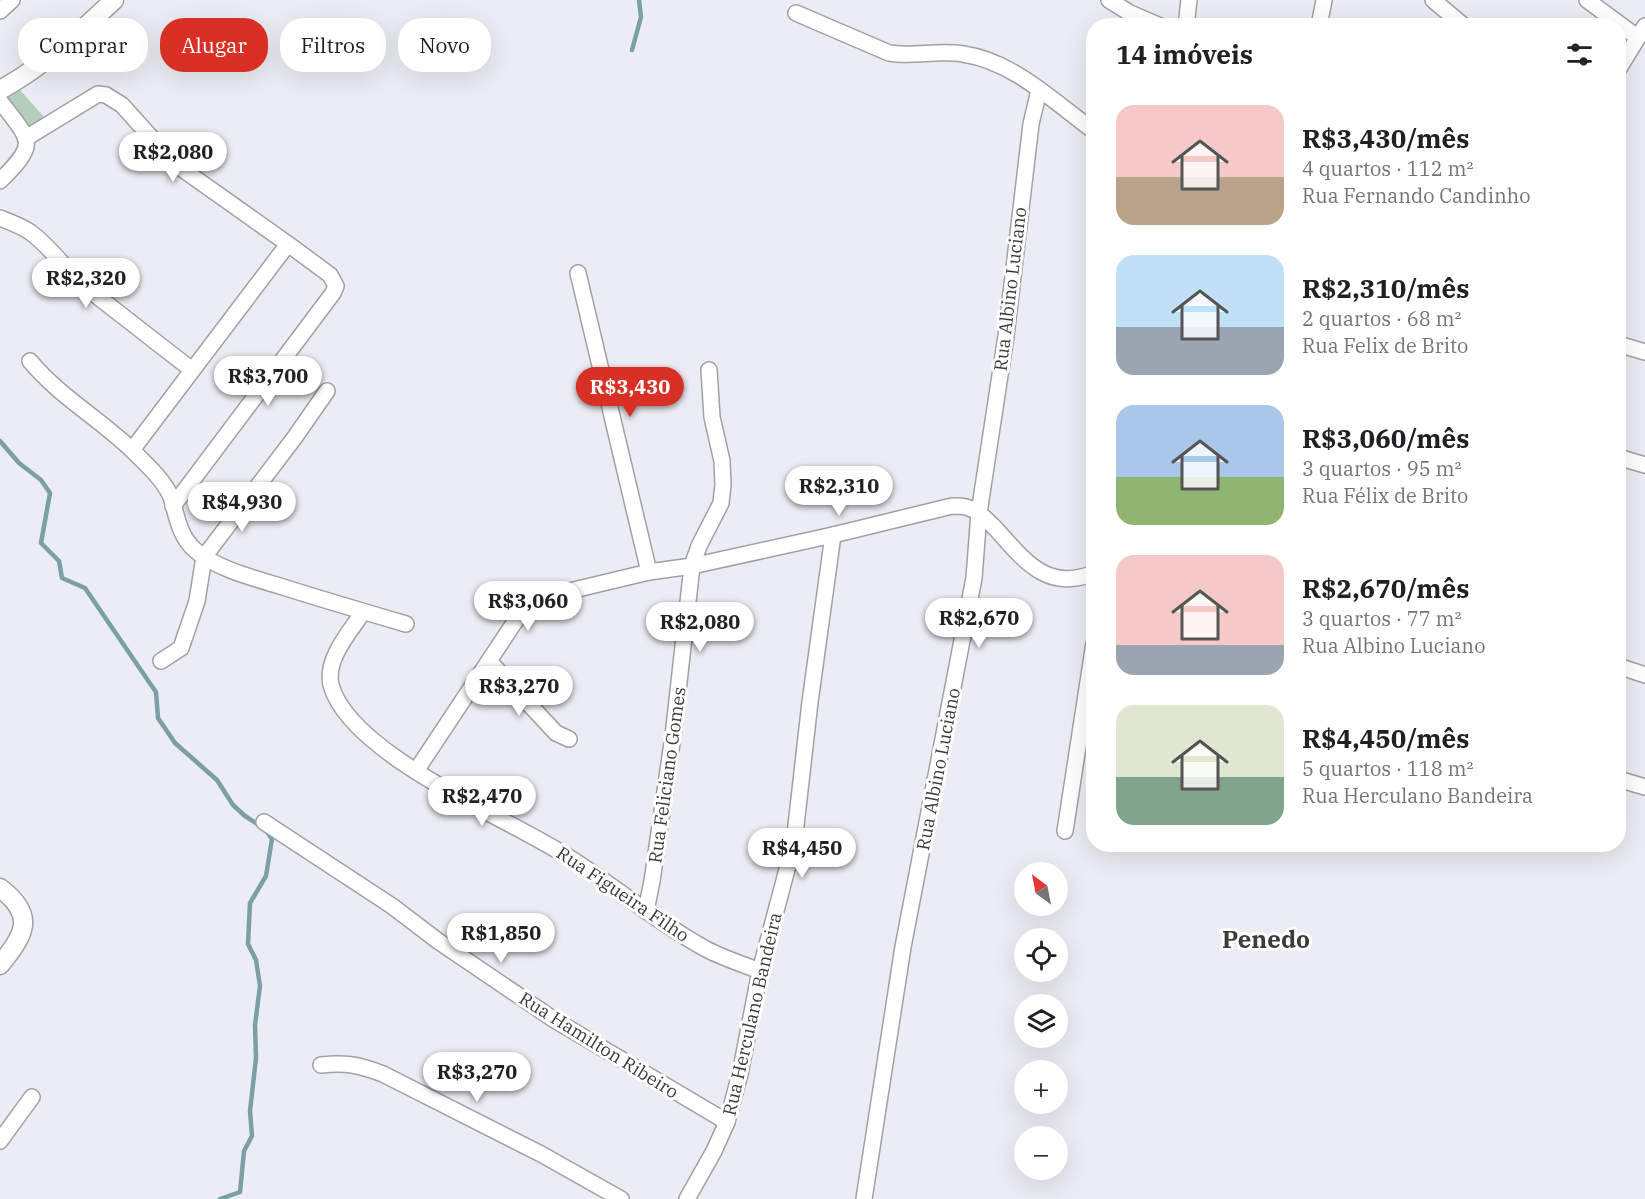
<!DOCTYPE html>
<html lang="pt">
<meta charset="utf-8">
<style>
body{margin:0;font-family:"IBM Plex Serif",serif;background:#f2f2f2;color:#202124;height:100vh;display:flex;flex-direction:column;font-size:22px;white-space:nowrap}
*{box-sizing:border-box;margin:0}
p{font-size:20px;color:#757577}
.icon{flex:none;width:33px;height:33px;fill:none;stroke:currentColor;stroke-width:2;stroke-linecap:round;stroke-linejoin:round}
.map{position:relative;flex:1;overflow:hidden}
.drawer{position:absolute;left:1086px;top:18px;width:540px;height:834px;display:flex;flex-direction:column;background:#fff;border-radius:24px;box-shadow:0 6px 24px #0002}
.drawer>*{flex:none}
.hud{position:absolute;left:18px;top:18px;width:570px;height:54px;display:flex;gap:12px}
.needle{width:39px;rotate:328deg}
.controls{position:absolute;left:1014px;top:862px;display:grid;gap:12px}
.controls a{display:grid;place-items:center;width:54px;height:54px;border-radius:50%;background:#fff;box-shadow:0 6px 24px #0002;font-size:30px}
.price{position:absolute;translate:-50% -51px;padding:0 14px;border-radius:21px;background:#fff;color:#222;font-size:20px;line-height:39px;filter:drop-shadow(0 2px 3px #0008)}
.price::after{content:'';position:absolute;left:50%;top:36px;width:18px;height:14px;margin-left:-9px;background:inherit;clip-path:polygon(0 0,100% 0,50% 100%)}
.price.selected{background:#d93025;color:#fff}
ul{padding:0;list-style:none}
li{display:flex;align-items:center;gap:18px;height:150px;padding:0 30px}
li span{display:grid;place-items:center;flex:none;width:168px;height:120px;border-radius:18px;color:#555}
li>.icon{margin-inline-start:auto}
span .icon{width:72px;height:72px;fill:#fffc;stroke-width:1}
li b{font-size:26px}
h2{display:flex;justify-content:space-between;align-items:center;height:72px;padding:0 30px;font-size:26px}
.chip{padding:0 21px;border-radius:24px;background:#fff;box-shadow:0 6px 24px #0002;font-size:21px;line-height:54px}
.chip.selected{background:#d93025;color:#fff}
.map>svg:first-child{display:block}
.green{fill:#b2cfbc}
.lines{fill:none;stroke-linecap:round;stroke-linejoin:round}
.stream{stroke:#7a9fa5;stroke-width:4.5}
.minor-casing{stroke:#a0a0a7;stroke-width:18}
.tertiary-casing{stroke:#a0a0a7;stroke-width:21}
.minor{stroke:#fff;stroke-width:15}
.tertiary{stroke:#fff;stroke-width:18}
.labels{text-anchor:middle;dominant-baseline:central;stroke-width:6;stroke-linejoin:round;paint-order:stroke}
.street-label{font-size:18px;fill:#3c3c3f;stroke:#fff}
.district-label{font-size:24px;font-weight:bold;fill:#3c3c3f;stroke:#fff}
</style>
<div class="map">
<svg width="1645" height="1199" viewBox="0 0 1645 1199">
<rect width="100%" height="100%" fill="#ececf4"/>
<polygon class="green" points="19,89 45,118 31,127 27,127 4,97"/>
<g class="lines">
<g class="stream">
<polyline points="632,50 641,17 639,0"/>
<polyline points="0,441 19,463 41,480 50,493 41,543 59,561 62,578 85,588 149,682 156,692 158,718 175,743 217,780 233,805 245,816 265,829 272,839 266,876 250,903 248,944 256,960 260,986 255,1025 256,1058 250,1111 252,1136 244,1151 240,1192 220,1199"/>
</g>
<defs>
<g id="minor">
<polyline points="1109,0 1130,13 1160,26"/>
<polyline points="1433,0 1464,26"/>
<polyline points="1587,0 1637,37"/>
<polyline points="0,11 12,0"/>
<path d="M 796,13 L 889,53 C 913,57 938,50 963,54 C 1013,61 1054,102 1094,131"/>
<polyline points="1186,26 1189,0"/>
<polyline points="1319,26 1324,0"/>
<polyline points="1618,70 1645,26"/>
<path d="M 0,101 C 31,142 39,142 0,181"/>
<polyline points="26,138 98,94 106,95 122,105 175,164 288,244 330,275 336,286 333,293 173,506"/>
<path d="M 0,218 C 10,222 21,226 30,232 C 50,246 65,269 84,286 L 192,370"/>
<polyline points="578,273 649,572"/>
<polyline points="1618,344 1645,352"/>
<path d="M 30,361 C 60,397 100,419 133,451 C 146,464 164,480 171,497 C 177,516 179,536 195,550 C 216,569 257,579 283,587 C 324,600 365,612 406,624"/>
<polyline points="132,450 288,244"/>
<polyline points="1618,457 1645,465"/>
<path d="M 363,612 C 350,632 325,659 331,685 C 350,755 510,819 570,858 C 616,887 658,923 706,949 C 723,958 742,964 760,971"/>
<polyline points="161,661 181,648 197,601 204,557 295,437 327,391"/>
<polyline points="489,661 556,733 569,739"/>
<polyline points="1618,666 1645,675"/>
<path d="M 416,771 L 518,617 L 534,603 L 557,594 L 649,572 L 692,566 L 833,535 L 952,506 C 957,506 962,506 966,507 C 978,510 988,521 996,529 C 1025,561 1047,592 1094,573"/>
<polyline points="1618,779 1645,787"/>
<polyline points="264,822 392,906 438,941 553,1019 727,1122"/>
<polyline points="1065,831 1094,643"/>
<polyline points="646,911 652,881 673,736 692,566 699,546 721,503 723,485 722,461 712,417 709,370"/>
<path d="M 321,1065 C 346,1062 359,1065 383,1074 L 541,1154 L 621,1199"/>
<polyline points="0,1141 32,1097"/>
<polyline points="687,1199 714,1151 727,1122 740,1074 760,971 794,843 810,702 833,535"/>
<polyline points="864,1199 903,947 974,578 979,513 1006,336 1031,124 1039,90"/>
</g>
<g id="tertiary">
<path d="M 0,90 C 44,66 78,34 114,0"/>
<path d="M 0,888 C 37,916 24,935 0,965"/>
</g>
</defs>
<use href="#minor" class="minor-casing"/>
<use href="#tertiary" class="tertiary-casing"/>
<use href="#minor" class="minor"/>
<use href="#tertiary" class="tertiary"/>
</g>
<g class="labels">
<g class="street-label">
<text transform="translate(1010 289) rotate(-83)">Rua Albino Luciano</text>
<text transform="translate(938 769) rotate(-79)">Rua Albino Luciano</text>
<text transform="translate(667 775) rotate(-82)">Rua Feliciano Gomes</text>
<text transform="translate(623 894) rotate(34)">Rua Figueira Filho</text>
<text transform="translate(752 1014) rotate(-77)">Rua Herculano Bandeira</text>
<text transform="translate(599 1045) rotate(32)">Rua Hamilton Ribeiro</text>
</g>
<g class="district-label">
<text x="1266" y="939">Penedo</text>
</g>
</g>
</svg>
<div class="controls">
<a><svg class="needle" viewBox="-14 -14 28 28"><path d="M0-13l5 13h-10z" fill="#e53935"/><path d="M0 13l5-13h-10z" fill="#757577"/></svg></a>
<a><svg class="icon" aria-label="locate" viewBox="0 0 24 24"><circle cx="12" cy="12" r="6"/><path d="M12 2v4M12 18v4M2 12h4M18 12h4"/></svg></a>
<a><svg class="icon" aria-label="layers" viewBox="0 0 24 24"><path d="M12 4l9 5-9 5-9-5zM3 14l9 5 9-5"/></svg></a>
<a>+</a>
<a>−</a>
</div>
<b class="price" style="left:173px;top:183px">R$2,080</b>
<b class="price" style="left:86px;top:309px">R$2,320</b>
<b class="price" style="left:268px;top:407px">R$3,700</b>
<b class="price selected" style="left:630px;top:418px">R$3,430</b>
<b class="price" style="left:839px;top:517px">R$2,310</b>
<b class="price" style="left:242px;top:533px">R$4,930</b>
<b class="price" style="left:528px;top:632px">R$3,060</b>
<b class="price" style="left:979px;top:649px">R$2,670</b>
<b class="price" style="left:700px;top:653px">R$2,080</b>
<b class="price" style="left:519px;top:717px">R$3,270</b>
<b class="price" style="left:482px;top:827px">R$2,470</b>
<b class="price" style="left:802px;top:879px">R$4,450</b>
<b class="price" style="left:501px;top:964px">R$1,850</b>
<b class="price" style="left:477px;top:1103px">R$3,270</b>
<div class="hud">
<a class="chip">Comprar</a>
<a class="chip selected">Alugar</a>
<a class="chip">Filtros</a>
<a class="chip">Novo</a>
</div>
<section class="drawer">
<h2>14 imóveis<svg class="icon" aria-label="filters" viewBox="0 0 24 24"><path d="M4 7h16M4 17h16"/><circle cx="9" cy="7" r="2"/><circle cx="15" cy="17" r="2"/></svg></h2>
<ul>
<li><span style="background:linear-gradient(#f6c9c9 60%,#b9a48a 0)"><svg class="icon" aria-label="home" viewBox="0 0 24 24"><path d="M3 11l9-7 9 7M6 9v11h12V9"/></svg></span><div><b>R$3,430/mês</b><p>4 quartos · 112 m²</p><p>Rua Fernando Candinho</p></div></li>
<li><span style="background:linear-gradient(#bfe0f5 60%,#9aa5b1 0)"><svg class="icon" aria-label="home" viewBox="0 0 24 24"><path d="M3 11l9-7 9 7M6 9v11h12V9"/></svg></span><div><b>R$2,310/mês</b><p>2 quartos · 68 m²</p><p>Rua Felix de Brito</p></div></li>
<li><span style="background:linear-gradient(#a9c7e8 60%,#8fb573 0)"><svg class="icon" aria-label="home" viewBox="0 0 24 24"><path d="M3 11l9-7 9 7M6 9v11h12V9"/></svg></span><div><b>R$3,060/mês</b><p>3 quartos · 95 m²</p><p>Rua Félix de Brito</p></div></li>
<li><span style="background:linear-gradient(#f6c9c9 75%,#9aa5b1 0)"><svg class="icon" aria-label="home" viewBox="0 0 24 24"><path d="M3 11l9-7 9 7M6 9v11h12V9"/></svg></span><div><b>R$2,670/mês</b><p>3 quartos · 77 m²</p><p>Rua Albino Luciano</p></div></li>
<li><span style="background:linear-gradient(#dfe7d0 60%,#7fa58c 0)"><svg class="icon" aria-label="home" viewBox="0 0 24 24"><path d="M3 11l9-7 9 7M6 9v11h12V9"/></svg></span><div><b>R$4,450/mês</b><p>5 quartos · 118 m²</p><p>Rua Herculano Bandeira</p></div></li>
</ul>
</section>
</div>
